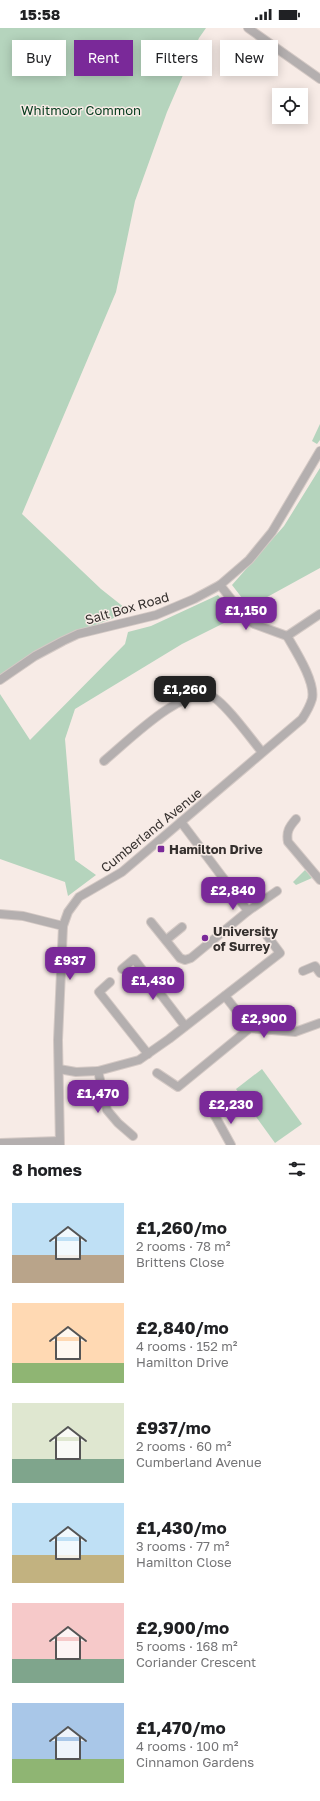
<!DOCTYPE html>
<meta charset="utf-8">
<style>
body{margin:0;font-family:"Golos Text",sans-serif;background:#f2f2f2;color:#202124;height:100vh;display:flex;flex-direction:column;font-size:15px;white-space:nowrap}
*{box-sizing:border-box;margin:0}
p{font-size:13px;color:#757577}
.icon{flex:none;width:22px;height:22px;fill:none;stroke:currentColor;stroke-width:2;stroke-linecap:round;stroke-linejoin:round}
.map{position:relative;height:1117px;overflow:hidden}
.panel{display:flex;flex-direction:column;background:#fff;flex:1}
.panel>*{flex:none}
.top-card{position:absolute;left:12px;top:12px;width:296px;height:36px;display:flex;gap:8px}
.tools{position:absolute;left:272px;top:60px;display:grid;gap:8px}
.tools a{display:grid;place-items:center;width:36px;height:36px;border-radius:0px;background:#fff;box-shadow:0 2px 10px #0003;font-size:20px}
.price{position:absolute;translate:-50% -34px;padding:0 9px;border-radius:8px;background:#7a2999;color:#fff;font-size:13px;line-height:26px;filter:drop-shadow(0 1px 2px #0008)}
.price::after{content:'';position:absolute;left:50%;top:24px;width:12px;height:9px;margin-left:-6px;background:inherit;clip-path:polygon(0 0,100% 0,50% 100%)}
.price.on{background:#222;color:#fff}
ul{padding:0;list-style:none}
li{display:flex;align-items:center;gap:12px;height:100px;padding:0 12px}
li span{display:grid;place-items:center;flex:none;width:112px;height:80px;border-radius:0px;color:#555}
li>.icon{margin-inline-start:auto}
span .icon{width:48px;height:48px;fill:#fffc;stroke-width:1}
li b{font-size:17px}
h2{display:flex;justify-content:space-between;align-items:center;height:48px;padding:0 12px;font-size:17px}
.tag{padding:0 14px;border-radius:0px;background:#fff;box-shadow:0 2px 10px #0003;font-size:14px;line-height:36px}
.tag.on{background:#7a2999;color:#fff}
.status{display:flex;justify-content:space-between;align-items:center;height:28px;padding:0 20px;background:#fff;direction:ltr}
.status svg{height:11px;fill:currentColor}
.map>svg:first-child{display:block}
.green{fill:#b5d4bd}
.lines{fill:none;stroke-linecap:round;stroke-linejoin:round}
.minor-casing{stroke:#d4c9c5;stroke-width:10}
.minor{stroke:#b4afaf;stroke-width:8}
.poi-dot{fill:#7a2999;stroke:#f7ebe6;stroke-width:1.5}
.labels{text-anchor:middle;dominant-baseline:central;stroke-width:3;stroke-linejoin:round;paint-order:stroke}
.park-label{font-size:13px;fill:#023a1b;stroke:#f7ebe6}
.street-label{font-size:13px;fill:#35302e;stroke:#f7ebe6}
.poi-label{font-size:13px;font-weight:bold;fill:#35302e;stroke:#f7ebe6;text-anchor:start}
</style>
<div class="status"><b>15:58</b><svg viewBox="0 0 49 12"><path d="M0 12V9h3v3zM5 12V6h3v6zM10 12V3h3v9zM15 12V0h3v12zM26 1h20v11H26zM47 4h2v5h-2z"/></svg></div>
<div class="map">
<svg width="320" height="1117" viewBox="0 0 320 1117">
<rect width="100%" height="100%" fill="#f7ebe6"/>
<g class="green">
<polygon points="0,0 206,0 199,10 167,84 135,173 116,264 22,486 101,561 130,584 66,608 0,651"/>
<polygon points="320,396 320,412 317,416 312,413"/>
<polygon points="320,440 320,540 249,579 232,557 284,498"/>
<polygon points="218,567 236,589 182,616 75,681 65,711 75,832 96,847 68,868 65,854 0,831 0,666 30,712 125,616 128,604 151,598"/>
<polygon points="305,842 312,850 296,857 293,854"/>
<polygon points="262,1041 302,1096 275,1115 236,1061"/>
</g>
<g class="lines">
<defs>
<g id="minor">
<polyline points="248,0 320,51"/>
<polyline points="220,557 247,591 254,596 287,608"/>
<polyline points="287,608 320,586"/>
<polyline points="0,652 35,628 63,613 78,606 156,587 194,571 220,557 249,532 272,504 320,423"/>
<path d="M 104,733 C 125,716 186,654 213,669 C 227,677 251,711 262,724"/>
<path d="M 296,791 C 289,799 286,804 288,814 L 320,852"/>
<polyline points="248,883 277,863"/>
<polyline points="0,886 23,888 63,898"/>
<polyline points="151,894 180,930 185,932 191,930 248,883 181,794"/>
<polyline points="166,912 182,899"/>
<polyline points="122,941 134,931 185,998"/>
<polyline points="303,943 315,938 320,945"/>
<polyline points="110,954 99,964 148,1026"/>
<polyline points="225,968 250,1000 295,1004 320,995"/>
<polyline points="59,1041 76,1044 98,1043 139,1032 169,1011 280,925 265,905"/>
<polyline points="98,1043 107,1082 118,1095 133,1108"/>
<polyline points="157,1045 178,1059 250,1000"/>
<polyline points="214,1086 231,1117"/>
<polyline points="0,1115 59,1113"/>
<path d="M 60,1117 L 58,1012 L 63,898 L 68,884 L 79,869 L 122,844 L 302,691 C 306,685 310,678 312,671 C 316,654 295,622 287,608"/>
</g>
</defs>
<use href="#minor" class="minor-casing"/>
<use href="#minor" class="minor"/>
</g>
<g class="poi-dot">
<rect x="157" y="817" width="8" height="8" rx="2"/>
<circle cx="205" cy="910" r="4"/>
</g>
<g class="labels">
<g class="park-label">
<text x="81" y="82">Whitmoor Common</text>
</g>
<g class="street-label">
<text transform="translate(127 580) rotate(-16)">Salt Box Road</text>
<text transform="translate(151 802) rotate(-39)">Cumberland Avenue</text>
</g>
<g class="poi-label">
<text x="169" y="821">Hamilton Drive</text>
<text x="213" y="903">University<tspan x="213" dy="15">of Surrey</tspan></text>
</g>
</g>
</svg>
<div class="tools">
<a><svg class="icon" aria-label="locate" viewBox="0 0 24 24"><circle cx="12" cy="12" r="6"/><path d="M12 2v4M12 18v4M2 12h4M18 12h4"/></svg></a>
</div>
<b class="price" style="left:246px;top:603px">£1,150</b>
<b class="price on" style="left:185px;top:682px">£1,260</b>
<b class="price" style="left:233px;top:883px">£2,840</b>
<b class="price" style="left:70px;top:953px">£937</b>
<b class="price" style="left:153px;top:973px">£1,430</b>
<b class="price" style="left:264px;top:1011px">£2,900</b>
<b class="price" style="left:98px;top:1086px">£1,470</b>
<b class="price" style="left:231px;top:1097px">£2,230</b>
<div class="top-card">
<a class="tag">Buy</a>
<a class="tag on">Rent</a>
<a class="tag">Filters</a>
<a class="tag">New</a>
</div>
</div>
<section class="panel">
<h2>8 homes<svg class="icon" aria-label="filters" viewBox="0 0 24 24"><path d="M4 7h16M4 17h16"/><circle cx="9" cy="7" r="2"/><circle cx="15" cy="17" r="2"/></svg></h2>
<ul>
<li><span style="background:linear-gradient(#bfe0f5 65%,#b9a48a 0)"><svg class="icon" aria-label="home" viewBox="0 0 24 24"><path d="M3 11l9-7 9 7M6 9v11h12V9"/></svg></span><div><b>£1,260/mo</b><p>2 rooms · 78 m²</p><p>Brittens Close</p></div></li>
<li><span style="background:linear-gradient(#ffd9b3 75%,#8fb573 0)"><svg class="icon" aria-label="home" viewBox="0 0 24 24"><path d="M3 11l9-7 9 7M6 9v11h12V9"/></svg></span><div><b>£2,840/mo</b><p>4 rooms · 152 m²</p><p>Hamilton Drive</p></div></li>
<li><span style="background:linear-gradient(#dfe7d0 70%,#7fa58c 0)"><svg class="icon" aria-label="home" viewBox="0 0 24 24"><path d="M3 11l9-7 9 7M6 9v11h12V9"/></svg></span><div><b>£937/mo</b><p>2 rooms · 60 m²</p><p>Cumberland Avenue</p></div></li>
<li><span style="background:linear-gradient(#bfe0f5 65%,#c2b280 0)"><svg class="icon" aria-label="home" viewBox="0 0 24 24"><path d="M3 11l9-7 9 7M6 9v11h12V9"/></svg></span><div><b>£1,430/mo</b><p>3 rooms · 77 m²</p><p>Hamilton Close</p></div></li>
<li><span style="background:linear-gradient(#f6c9c9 70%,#7fa58c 0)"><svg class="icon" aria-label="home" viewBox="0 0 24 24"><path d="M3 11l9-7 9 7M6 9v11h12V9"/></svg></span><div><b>£2,900/mo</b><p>5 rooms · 168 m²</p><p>Coriander Crescent</p></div></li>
<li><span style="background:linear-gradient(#a9c7e8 70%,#8fb573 0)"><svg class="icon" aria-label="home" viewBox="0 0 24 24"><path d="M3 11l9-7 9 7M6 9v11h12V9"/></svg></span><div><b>£1,470/mo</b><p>4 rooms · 100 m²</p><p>Cinnamon Gardens</p></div></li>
</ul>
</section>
